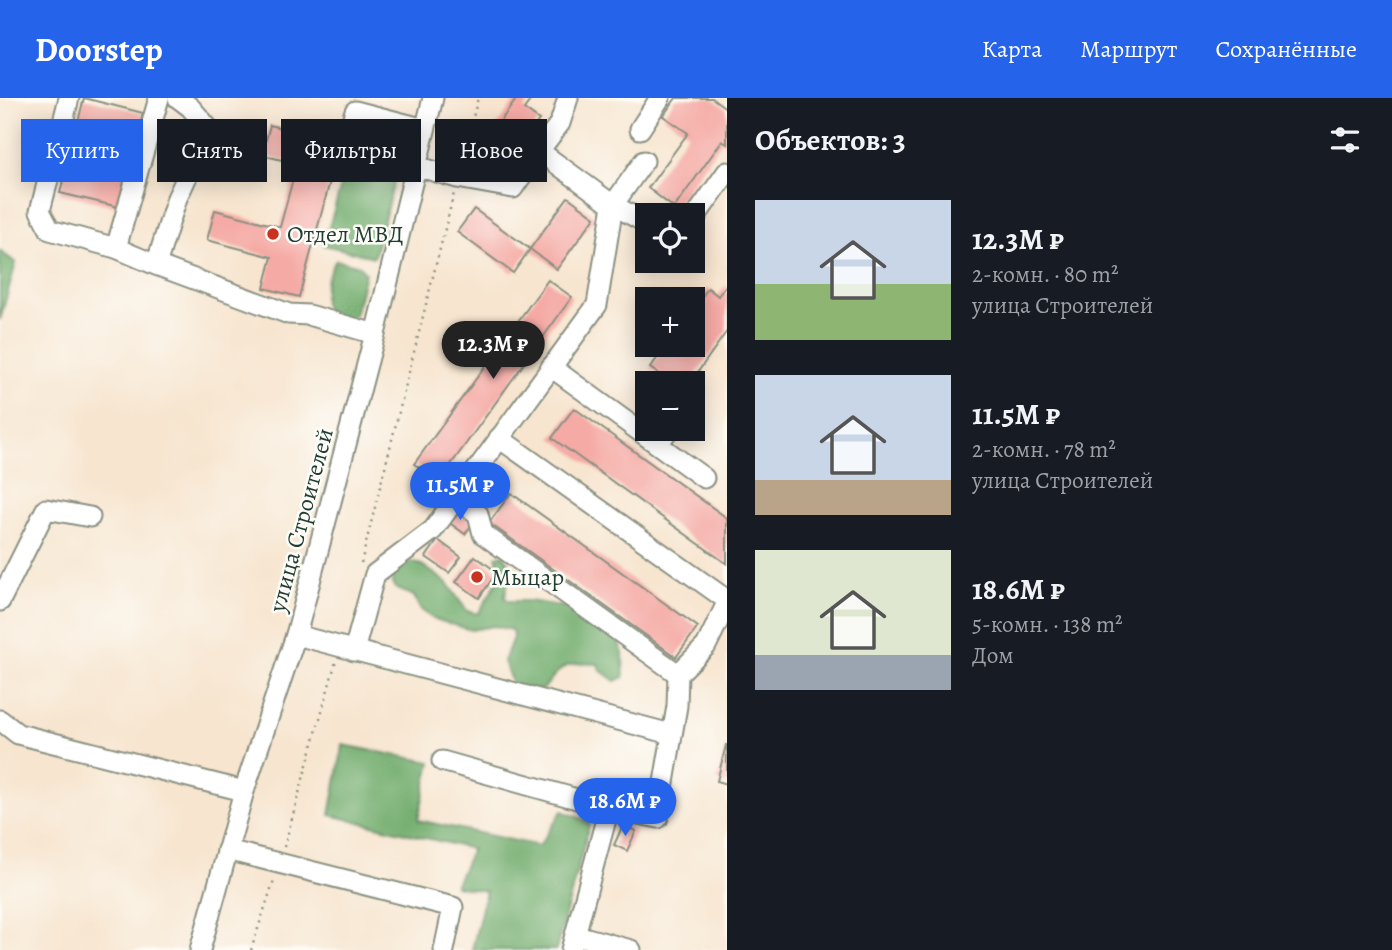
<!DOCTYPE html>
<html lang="ru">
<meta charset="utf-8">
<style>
body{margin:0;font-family:Alegreya,serif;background:#242831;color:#f1f3f6;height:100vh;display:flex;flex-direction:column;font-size:26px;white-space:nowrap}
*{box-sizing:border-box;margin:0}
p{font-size:23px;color:#9ea1a6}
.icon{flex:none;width:38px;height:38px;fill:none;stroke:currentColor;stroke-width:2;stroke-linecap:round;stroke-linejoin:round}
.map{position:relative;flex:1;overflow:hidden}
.drawer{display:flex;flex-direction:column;background:#171b24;width:665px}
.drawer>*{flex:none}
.banner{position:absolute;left:21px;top:21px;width:600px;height:63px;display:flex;gap:14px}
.fabs{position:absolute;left:635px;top:105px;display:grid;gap:14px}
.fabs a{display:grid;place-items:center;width:70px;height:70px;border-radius:0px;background:#171b24;box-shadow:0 4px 18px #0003;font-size:35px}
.price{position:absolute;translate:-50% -60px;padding:0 16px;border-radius:24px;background:#2563eb;color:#fff;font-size:23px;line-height:46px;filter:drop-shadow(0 2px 4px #0008)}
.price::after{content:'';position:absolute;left:50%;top:42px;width:21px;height:16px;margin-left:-10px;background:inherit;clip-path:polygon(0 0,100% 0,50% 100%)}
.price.current{background:#222;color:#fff}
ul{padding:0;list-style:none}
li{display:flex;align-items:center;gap:21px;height:175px;padding:0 28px}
li span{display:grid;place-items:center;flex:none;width:196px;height:140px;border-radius:0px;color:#555}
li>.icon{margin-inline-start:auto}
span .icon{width:84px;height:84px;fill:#fffc;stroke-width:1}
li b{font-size:30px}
h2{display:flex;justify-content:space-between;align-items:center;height:84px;padding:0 28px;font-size:30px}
.chip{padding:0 24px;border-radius:0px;background:#171b24;box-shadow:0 4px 18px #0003;font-size:24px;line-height:63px}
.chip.current{background:#2563eb;color:#fff}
header{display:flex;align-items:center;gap:42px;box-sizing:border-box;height:98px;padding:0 35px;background:#2563eb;color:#fff}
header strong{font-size:33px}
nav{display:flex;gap:38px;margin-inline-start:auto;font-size:24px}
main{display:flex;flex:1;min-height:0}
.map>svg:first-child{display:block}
.forest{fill:#71ac6c;stroke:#487450;stroke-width:2}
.building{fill:#f5aaa5}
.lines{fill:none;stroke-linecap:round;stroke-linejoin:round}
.minor-casing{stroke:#8b9182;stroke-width:23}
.path{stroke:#8b9182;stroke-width:2.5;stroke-dasharray:2 5;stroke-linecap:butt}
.minor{stroke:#fff;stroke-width:19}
.poi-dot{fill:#c8321e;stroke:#fdfcf7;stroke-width:2.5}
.labels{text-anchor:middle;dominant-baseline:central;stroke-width:5;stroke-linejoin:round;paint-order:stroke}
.poi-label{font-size:24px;fill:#1f3d34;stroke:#fdfcf7;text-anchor:start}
.street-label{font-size:24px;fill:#1f3d34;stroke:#fdfcf7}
</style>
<header>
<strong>Doorstep</strong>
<nav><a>Карта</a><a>Маршрут</a><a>Сохранённые</a></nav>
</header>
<main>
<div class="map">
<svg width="727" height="852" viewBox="0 0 727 852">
<rect width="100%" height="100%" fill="#fdfcf7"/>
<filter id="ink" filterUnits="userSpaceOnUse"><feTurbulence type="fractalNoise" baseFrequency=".0143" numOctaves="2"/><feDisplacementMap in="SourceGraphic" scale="14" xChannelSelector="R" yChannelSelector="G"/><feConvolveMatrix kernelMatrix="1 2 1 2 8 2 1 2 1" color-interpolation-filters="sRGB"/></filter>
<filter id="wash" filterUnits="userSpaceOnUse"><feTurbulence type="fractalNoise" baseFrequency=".00686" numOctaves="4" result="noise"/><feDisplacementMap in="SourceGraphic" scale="28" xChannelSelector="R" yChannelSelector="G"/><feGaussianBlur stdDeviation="1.57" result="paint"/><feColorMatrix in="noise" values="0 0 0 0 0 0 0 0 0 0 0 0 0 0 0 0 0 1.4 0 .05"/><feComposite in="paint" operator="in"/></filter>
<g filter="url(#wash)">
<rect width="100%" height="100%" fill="#f7e5cf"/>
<g class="forest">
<polygon points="362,35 397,36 406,40 374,159 324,147 354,41"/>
<polygon points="0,153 16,165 0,222"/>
<path d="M 336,162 L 360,168 L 365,175 L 355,217 L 344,221 L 326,215 C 320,198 326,177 336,162 Z"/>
<path d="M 503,457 C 517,471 506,484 505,500 L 510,503 L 529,503 L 573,510 L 616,538 L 623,555 L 624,579 L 615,583 L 600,572 L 598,566 C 566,564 562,566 543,592 L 513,589 L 504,563 L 513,539 L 512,532 L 494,528 L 471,532 L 434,521 L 420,511 L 414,498 L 395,490 L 392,485 L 392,477 L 401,467 L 410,464 L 422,467 L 447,485 L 467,513 L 478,516 L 501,477 L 496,458 Z"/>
<polygon points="343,647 431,664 418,722 539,748 562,713 590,724 556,852 472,852 486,793 455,788 472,751 330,717"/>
</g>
<g id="blocks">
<g class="building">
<polygon points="84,0 143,15 119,109 60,95"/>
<polygon points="512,0 532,0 524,11 539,22 501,73 477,55 515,3"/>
<polygon points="676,0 712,0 727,11 727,46 722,43 674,110 648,90 688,35 663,18"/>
<polygon points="270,27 340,46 299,199 264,190 272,159 207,142 215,112 280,129 297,66 262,57"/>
<polygon points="568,99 595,119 557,171 530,151"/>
<polygon points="474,111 530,151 513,175 457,134"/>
<polygon points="548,182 572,199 439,383 414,366"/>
<polygon points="727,186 727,233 690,285 672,285 650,270 667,247 693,247 693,211 708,190 718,198"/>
<polygon points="574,310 727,420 727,466 552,340"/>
<polygon points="511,395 698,529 676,559 489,425"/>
<polygon points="455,412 473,425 465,436 447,423"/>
<polygon points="438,442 461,459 449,475 426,459"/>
<polygon points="475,458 497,474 479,500 456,484"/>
<polygon points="726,647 727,647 727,686 717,683"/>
<polygon points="623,727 636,733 627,753 614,747"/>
</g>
</g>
</g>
<g filter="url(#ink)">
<use href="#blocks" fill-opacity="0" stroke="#8b9182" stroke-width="2"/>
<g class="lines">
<defs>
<g id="minor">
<polyline points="69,0 40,113 50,132 116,150 159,0"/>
<polyline points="178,0 190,9 209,31 177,100 156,167 289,216 309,217 375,236"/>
<polyline points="640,31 660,0"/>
<polyline points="349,32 355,13 425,31"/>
<polyline points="539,53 560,25 568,0"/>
<polyline points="644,63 613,107 597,207 456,400 478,416 483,436 678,576 706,548 727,505"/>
<polyline points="416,68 457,80 513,90 539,53 613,107 648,126"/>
<polyline points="693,122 727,74"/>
<polyline points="116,150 156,167"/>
<polyline points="551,269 704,380"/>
<polyline points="499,340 727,502"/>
<polyline points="658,346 669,331"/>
<polyline points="0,503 46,411 90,419"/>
<polyline points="296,537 671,636"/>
<polyline points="354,553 375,476 433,432 456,400"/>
<polyline points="0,622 18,636 244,693"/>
<polyline points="442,663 609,710"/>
<polyline points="227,752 453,809 444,852"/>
<polyline points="576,837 631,852"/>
<polyline points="200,852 244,693 296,537 375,236 433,0"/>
<polyline points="571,852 609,710 658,720 677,608 678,576"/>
</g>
</defs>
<use href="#minor" class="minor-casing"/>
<g class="path">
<polyline points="461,65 478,0"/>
<polyline points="361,465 454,95"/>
<polyline points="284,749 336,563"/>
<polyline points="251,852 274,782"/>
</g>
<use href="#minor" class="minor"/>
</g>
</g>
<g class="poi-dot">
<circle cx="273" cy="136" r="7"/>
<circle cx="477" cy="479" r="7"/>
</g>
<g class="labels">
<g class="poi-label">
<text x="287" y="136">Отдел МВД</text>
<text x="491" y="479">Мыцар</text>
</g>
<g class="street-label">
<text transform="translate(301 422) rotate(-75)">улица Строителей</text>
</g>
</g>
</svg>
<div class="fabs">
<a><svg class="icon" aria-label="locate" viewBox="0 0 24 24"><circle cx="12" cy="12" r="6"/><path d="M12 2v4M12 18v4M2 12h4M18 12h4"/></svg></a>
<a>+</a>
<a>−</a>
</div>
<b class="price current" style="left:493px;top:283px">12.3M ₽</b>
<b class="price" style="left:460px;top:424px">11.5M ₽</b>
<b class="price" style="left:625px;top:740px">18.6M ₽</b>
<div class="banner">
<a class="chip current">Купить</a>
<a class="chip">Снять</a>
<a class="chip">Фильтры</a>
<a class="chip">Новое</a>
</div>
</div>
<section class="drawer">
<h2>Объектов: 3<svg class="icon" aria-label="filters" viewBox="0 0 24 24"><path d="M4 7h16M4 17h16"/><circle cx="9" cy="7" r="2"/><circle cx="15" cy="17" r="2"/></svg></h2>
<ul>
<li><span style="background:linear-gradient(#c9d6e8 60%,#8fb573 0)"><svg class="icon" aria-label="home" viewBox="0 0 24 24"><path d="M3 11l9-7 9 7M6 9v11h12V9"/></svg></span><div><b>12.3M ₽</b><p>2-комн. · 80 m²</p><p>улица Строителей</p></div></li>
<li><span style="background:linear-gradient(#c9d6e8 75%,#b9a48a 0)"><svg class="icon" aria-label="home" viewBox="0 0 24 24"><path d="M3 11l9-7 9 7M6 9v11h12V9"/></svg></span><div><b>11.5M ₽</b><p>2-комн. · 78 m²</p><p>улица Строителей</p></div></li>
<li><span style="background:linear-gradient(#dfe7d0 75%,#9aa5b1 0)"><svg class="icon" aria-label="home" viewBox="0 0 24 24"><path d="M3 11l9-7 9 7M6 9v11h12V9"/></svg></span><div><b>18.6M ₽</b><p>5-комн. · 138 m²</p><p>Дом</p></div></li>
</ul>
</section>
</main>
